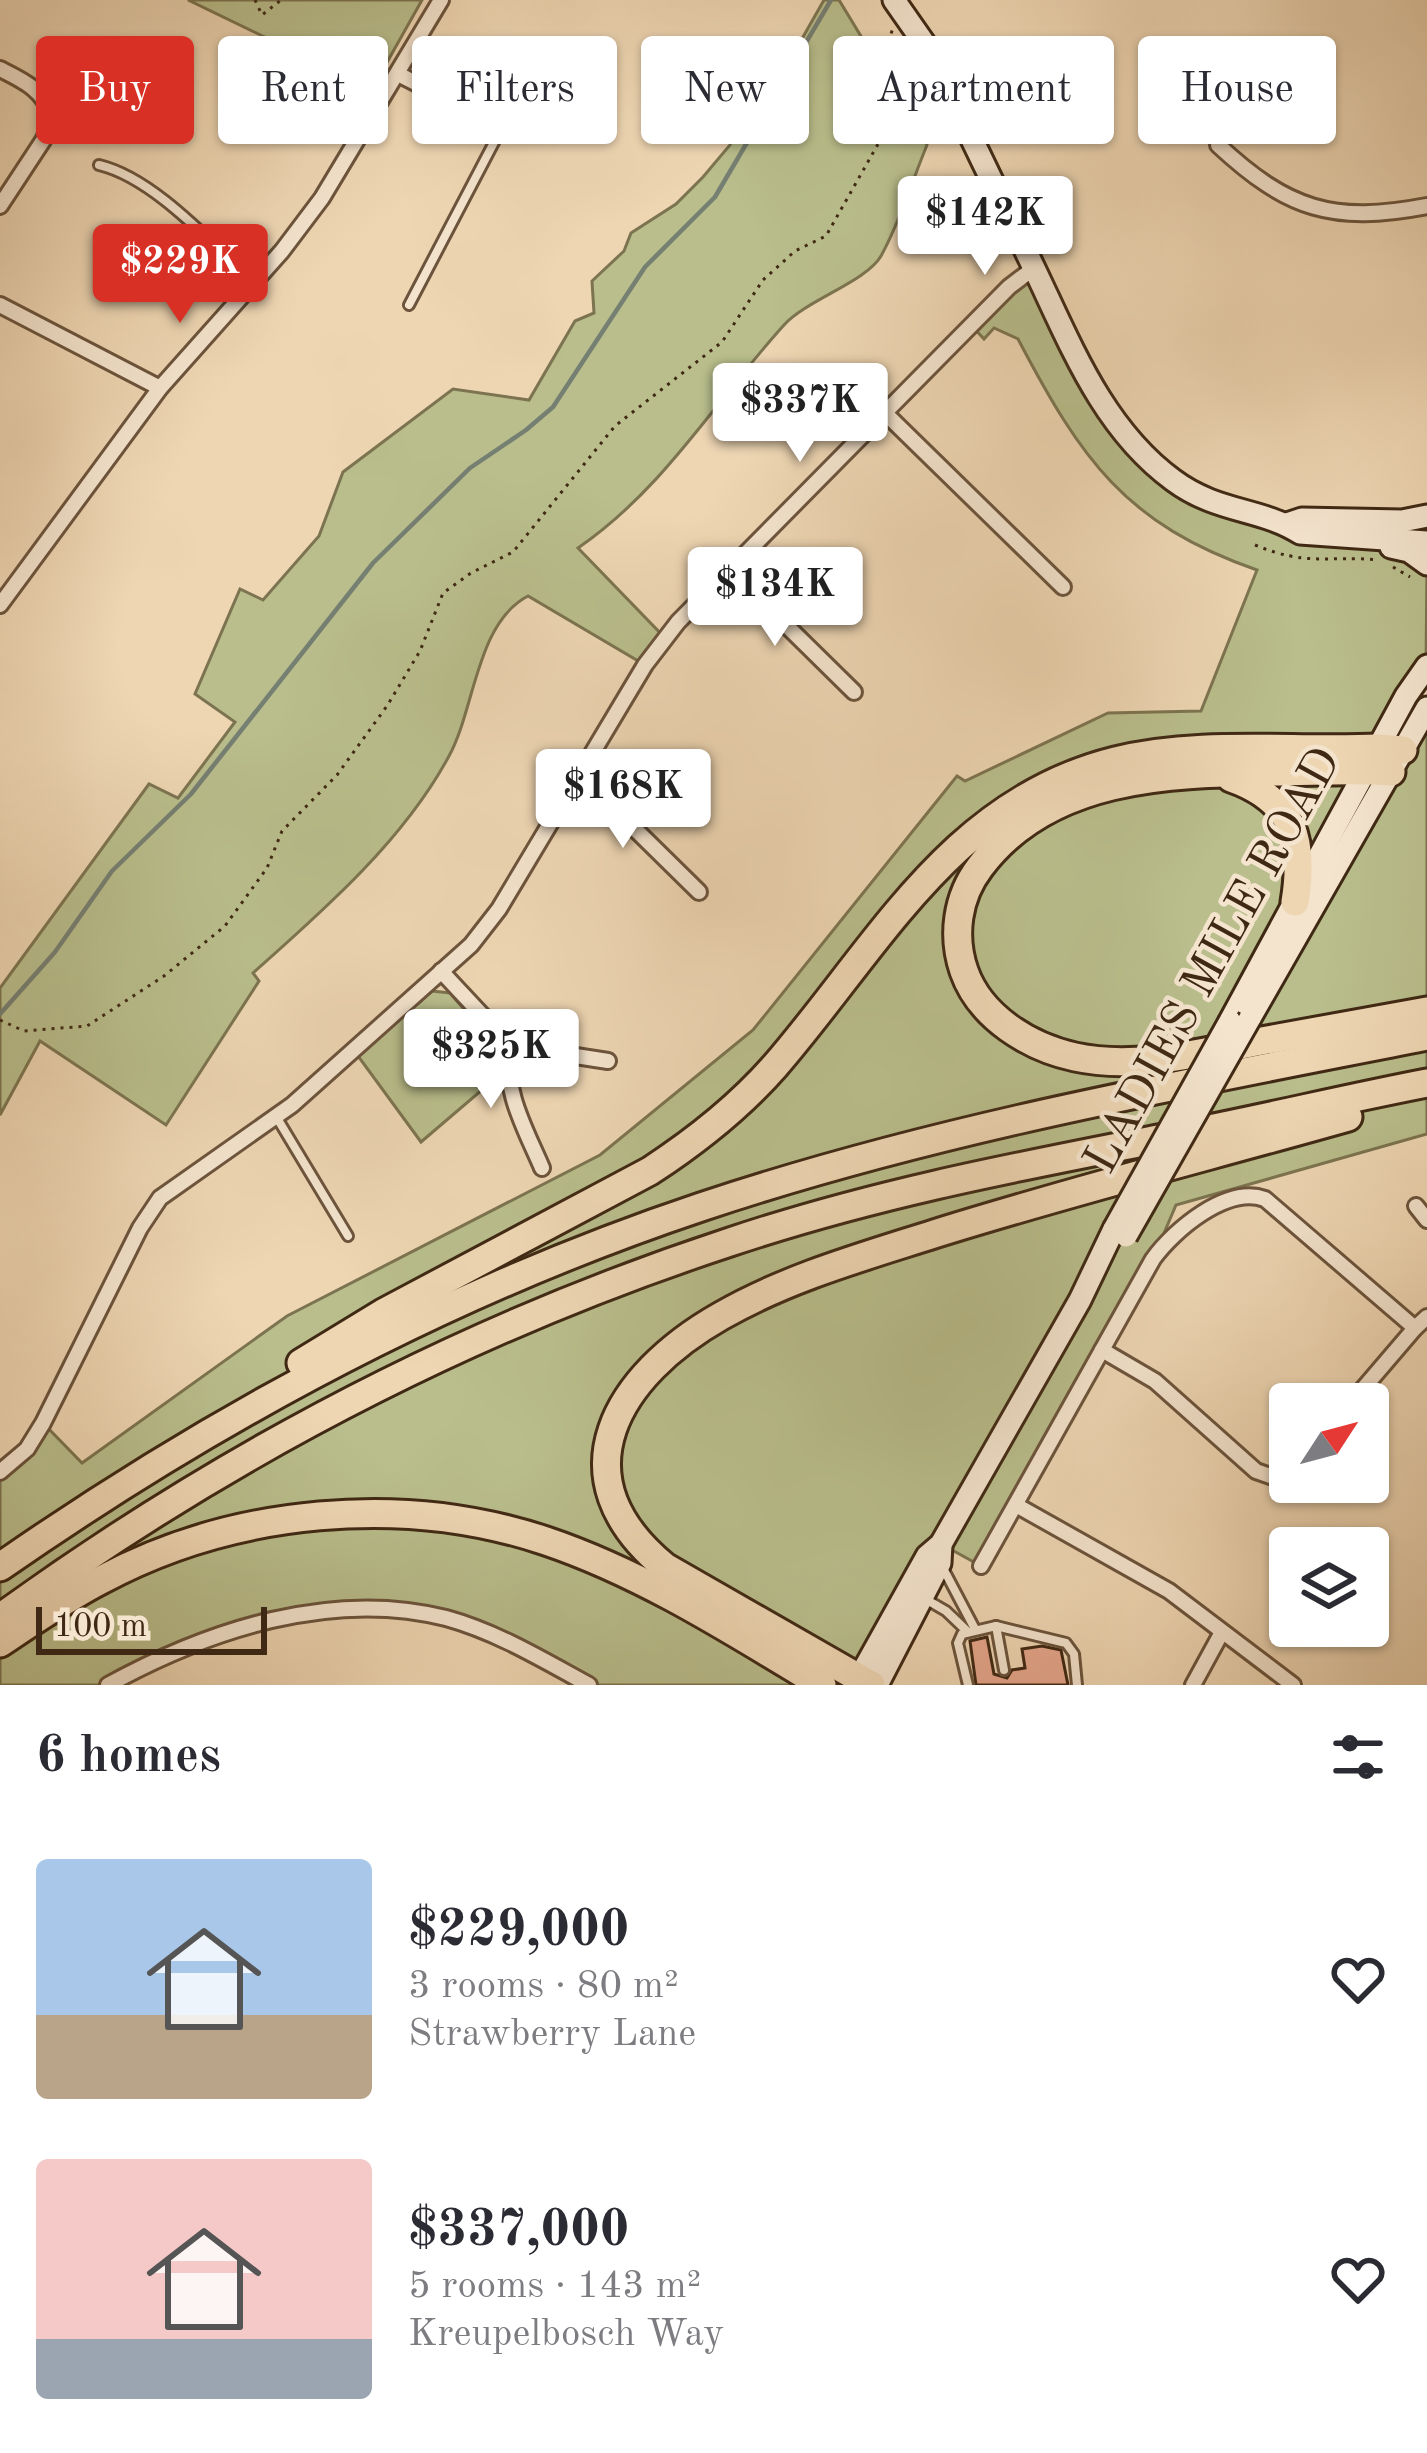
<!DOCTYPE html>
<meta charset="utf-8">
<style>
body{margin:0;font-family:"Old Standard TT",serif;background:#f2f2f3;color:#2b2b33;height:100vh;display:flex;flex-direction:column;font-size:45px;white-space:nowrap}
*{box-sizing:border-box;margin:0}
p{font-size:39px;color:#7c7c81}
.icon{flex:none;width:66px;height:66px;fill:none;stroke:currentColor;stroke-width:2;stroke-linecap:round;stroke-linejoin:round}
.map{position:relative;height:1685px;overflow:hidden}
.panel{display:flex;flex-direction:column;background:#fff;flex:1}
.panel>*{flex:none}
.guide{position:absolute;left:36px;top:36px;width:1356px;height:108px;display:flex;gap:24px}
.needle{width:78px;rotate:54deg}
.buttons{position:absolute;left:1269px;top:1383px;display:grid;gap:24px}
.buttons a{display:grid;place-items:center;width:120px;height:120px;border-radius:12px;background:#fff;box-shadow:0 3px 9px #0004;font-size:60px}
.scale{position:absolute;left:36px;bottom:30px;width:231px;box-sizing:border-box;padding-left:12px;border:6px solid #402914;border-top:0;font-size:33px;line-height:42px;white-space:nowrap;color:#402914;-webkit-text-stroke:9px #f4e4ce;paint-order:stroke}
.price{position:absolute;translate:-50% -102px;padding:0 27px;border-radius:12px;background:#fff;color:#222;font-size:39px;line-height:78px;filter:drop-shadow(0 3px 6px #0008)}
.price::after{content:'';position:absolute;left:50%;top:72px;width:36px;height:27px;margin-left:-18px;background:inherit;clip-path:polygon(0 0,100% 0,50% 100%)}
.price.on{background:#d93025;color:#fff}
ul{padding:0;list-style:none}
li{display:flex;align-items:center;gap:36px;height:300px;padding:0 36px}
li span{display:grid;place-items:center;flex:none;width:336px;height:240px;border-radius:12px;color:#555}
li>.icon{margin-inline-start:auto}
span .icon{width:144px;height:144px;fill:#fffc;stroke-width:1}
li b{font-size:51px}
h2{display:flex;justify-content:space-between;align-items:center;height:144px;padding:0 36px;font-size:51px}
.tag{padding:0 42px;border-radius:12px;background:#fff;box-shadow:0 3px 9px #0004;font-size:42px;line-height:108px}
.tag.on{background:#d93025;color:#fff}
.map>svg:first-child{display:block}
.green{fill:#b9be8c;stroke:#7c7450;stroke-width:3}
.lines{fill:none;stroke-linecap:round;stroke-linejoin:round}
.stream{stroke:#757f72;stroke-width:4.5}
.building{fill:#e6a68c;stroke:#402914;stroke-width:3}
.lane-casing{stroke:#6c543c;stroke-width:14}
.street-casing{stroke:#6c543c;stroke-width:20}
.secondary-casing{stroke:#402914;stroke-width:27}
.highway-casing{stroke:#402914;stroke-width:33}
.path{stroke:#402914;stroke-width:3;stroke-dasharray:3 6;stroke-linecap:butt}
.lane{stroke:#f4e4ce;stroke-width:8}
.street{stroke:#f4e4ce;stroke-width:14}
.secondary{stroke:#f4e4ce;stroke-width:21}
.highway{stroke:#eed6b3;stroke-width:27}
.secondary-bridge-casing{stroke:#402914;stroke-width:27;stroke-linecap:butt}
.secondary-bridge{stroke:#f4e4ce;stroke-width:21}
.labels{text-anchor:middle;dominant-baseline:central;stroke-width:9;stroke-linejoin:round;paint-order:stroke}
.street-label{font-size:48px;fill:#402914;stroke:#f4e4ce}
</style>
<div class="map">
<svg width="1427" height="1685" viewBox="0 0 1427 1685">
<rect width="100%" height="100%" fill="#eed6b3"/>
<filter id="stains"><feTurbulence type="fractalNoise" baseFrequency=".00167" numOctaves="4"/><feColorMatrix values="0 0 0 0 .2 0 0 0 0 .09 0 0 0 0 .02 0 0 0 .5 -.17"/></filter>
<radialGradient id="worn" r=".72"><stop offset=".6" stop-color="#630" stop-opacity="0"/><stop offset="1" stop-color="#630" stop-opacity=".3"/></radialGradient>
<g class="green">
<polygon points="188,0 422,0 372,89"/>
<path d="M 824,0 L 839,0 L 927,145 C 912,181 900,222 881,256 C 867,281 805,301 784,325 C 715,401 665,488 578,548 L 665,638 L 645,665 L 528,596 C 476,623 475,709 449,756 C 404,840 324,910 253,973 L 259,981 L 166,1125 L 40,1041 L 0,1115 L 0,988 L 149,784 L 178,798 L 235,722 L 195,694 L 240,589 L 263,600 L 319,536 L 343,472 L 453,389 L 529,400 L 575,321 L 594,313 L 592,281 L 624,251 L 631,233 L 676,204 L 703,177 L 730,145 L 753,99 L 766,102 Z"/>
<path d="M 1034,268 L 1083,370 L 1176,482 L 1427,564 L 1426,666 L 1086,1292 L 1126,1236 L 1427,708 L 1427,1134 L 1176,1205 L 1153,1259 L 981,1566 L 943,1545 L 877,1685 L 589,1685 L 508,1641 L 390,1609 L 272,1620 L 108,1685 L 0,1685 L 0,1472 L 43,1423 L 82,1463 L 287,1316 L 600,1155 L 753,1030 L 957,776 L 965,781 L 1108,713 L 1201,711 L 1257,570 C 1125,524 1081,459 1018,339 L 994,328 L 984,339 L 972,326 Z"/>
<path d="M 432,991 L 450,993 C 471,1018 499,1044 503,1077 L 497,1077 L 421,1142 L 358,1056 Z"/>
</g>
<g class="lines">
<polyline class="stream" points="0,1014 55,952 112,871 191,794 373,563 470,468 526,430 553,407 645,267 715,197 831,0"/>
</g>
<polygon class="building" points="987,1637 994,1674 1007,1678 1012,1670 1025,1668 1022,1649 1042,1646 1061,1650 1068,1685 976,1685 970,1641"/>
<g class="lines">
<defs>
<g id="lane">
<path d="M 99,165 C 154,178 212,244 253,281"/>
<polyline points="409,305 501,129"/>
<polyline points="277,1118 348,1236"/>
<polyline points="944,1570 975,1629"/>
<polyline points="927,1600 946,1611 968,1632"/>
<polyline points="996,1626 1066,1643 1074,1654 1077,1685"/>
<polyline points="968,1685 958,1643 962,1634 996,1626 1004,1670"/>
</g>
<g id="street">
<path d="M 0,69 C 24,81 44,90 52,117 L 44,139 L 0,206"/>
<polyline points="398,74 510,131 535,116 586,58"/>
<path d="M 1218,145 C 1288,210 1333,224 1427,206"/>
<polyline points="0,305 160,388"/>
<polyline points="886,414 1063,587"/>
<polyline points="731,571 854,692"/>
<polyline points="0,605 160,388 282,251 322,198 441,0"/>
<polyline points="581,776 699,892"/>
<polyline points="441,971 511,1046 608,1061"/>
<path d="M 511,1046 C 502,1090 525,1128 542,1168"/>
<polyline points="1416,1206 1427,1220"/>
<polyline points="1102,1350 1155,1381 1256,1471 1276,1478 1290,1471"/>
<polyline points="1350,1404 1415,1328"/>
<polyline points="0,1472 27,1449 43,1423 140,1228 160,1198 292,1105 471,945 499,909 645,665 678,622 1009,287 1034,268"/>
<polyline points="1016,1505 1169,1591 1293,1685"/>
<path d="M 981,1566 L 1153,1259 C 1174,1230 1227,1185 1265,1199 L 1415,1328 L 1427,1317"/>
<path d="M 108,1685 C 208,1630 332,1589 446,1618 C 497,1632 543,1660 589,1685"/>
<polyline points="1193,1685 1222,1632"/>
</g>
<g id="secondary">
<path d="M 894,0 L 924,43 L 941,75 C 971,138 1002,202 1033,266 C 1070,343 1102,428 1173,480 C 1217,513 1261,508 1300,533 L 1427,542"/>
<polyline points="1287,524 1302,519 1402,521 1427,516"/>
<polyline points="1391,547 1409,551 1427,564"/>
<polyline points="1250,1018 1427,708"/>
<polyline points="1230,1021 1406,696 1427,666"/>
<polyline points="855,1685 927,1556 941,1544 1080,1300 1114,1229"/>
<polyline points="877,1685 940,1563 941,1544"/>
</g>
<g id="highway">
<path d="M 1391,772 C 1351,769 1312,772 1272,772 C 1168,773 1048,776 980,867 C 957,897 952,936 964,971 C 980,1017 1029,1047 1075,1057 C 1135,1070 1197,1053 1256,1042 C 1313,1032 1370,1021 1427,1011"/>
<path d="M 1231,778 C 1294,800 1305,841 1295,902"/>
<path d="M 301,1363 L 383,1313 L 650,1171 C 696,1141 739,1107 775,1066 C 878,947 951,802 1115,761 C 1199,740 1292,752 1379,748 L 1403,750"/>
<path d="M 0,1567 C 217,1416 450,1291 701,1207 C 937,1128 1184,1084 1427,1036"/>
<path d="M 0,1618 C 222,1457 468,1328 730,1242 C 879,1192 1026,1165 1179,1135 C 1262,1119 1344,1099 1427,1083"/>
<path d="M 0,1643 C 33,1621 66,1598 101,1580 C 233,1509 403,1493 546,1541 C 644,1574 734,1632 822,1685"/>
<path d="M 871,1685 L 665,1567 C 554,1476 617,1375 721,1316 C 787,1278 862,1257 934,1234 C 1071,1191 1210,1156 1348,1117"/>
</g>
</defs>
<use href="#lane" class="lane-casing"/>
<use href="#street" class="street-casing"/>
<use href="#secondary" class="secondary-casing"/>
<use href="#highway" class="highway-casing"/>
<g class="path">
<polyline points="255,0 262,15 281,0"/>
<path d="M 1255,545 C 1309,567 1326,555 1379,560"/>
<polyline points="1393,567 1410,577"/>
<polyline points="0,1020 24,1031 87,1026 164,976 225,926 267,868 282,831 337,775 387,706 420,651 443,593 471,573 513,552 615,426 722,342 763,280 795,251 826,236 882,137 879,68 893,28"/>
</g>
<use href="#lane" class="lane"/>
<use href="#street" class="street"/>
<use href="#secondary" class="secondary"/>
<use href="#highway" class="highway"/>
<defs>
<g id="secondary-bridge">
<polyline points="1114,1229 1230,1021"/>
<polyline points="1126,1236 1250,1018"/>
</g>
</defs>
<use href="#secondary-bridge" class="secondary-bridge-casing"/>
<use href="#secondary-bridge" class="secondary-bridge"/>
</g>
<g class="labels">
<g class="street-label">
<text transform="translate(1214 961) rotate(-61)">LADIES MILE ROAD</text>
</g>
</g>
<rect width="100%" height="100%" filter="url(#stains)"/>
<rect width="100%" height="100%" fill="url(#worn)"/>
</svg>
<div class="buttons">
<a><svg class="needle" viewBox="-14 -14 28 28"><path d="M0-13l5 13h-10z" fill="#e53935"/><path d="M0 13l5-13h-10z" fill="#7c7c81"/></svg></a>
<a><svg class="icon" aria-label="layers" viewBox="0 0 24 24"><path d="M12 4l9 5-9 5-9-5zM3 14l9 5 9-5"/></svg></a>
</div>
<div class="scale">100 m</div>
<b class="price" style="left:985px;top:278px">$142K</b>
<b class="price on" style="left:180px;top:326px">$229K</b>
<b class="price" style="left:800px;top:465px">$337K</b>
<b class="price" style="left:775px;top:649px">$134K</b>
<b class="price" style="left:623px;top:851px">$168K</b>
<b class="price" style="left:491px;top:1111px">$325K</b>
<div class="guide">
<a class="tag on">Buy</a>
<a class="tag">Rent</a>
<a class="tag">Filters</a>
<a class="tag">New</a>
<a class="tag">Apartment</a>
<a class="tag">House</a>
</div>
</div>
<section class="panel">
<h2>6 homes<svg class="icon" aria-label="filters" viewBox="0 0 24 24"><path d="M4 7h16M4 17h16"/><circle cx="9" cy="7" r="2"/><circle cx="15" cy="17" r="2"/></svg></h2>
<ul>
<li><span style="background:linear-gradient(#a9c7e8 65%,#b9a48a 0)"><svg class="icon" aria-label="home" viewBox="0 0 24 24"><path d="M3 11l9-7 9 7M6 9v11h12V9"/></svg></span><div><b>$229,000</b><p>3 rooms · 80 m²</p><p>Strawberry Lane</p></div><svg class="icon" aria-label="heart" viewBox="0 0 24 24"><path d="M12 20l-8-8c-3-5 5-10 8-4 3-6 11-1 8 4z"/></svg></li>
<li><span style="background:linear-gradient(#f6c9c9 75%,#9aa5b1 0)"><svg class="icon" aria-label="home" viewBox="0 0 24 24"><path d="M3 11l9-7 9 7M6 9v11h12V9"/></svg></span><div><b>$337,000</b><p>5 rooms · 143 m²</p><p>Kreupelbosch Way</p></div><svg class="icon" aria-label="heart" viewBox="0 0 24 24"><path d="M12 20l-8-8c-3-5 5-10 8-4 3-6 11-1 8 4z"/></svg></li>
</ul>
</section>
